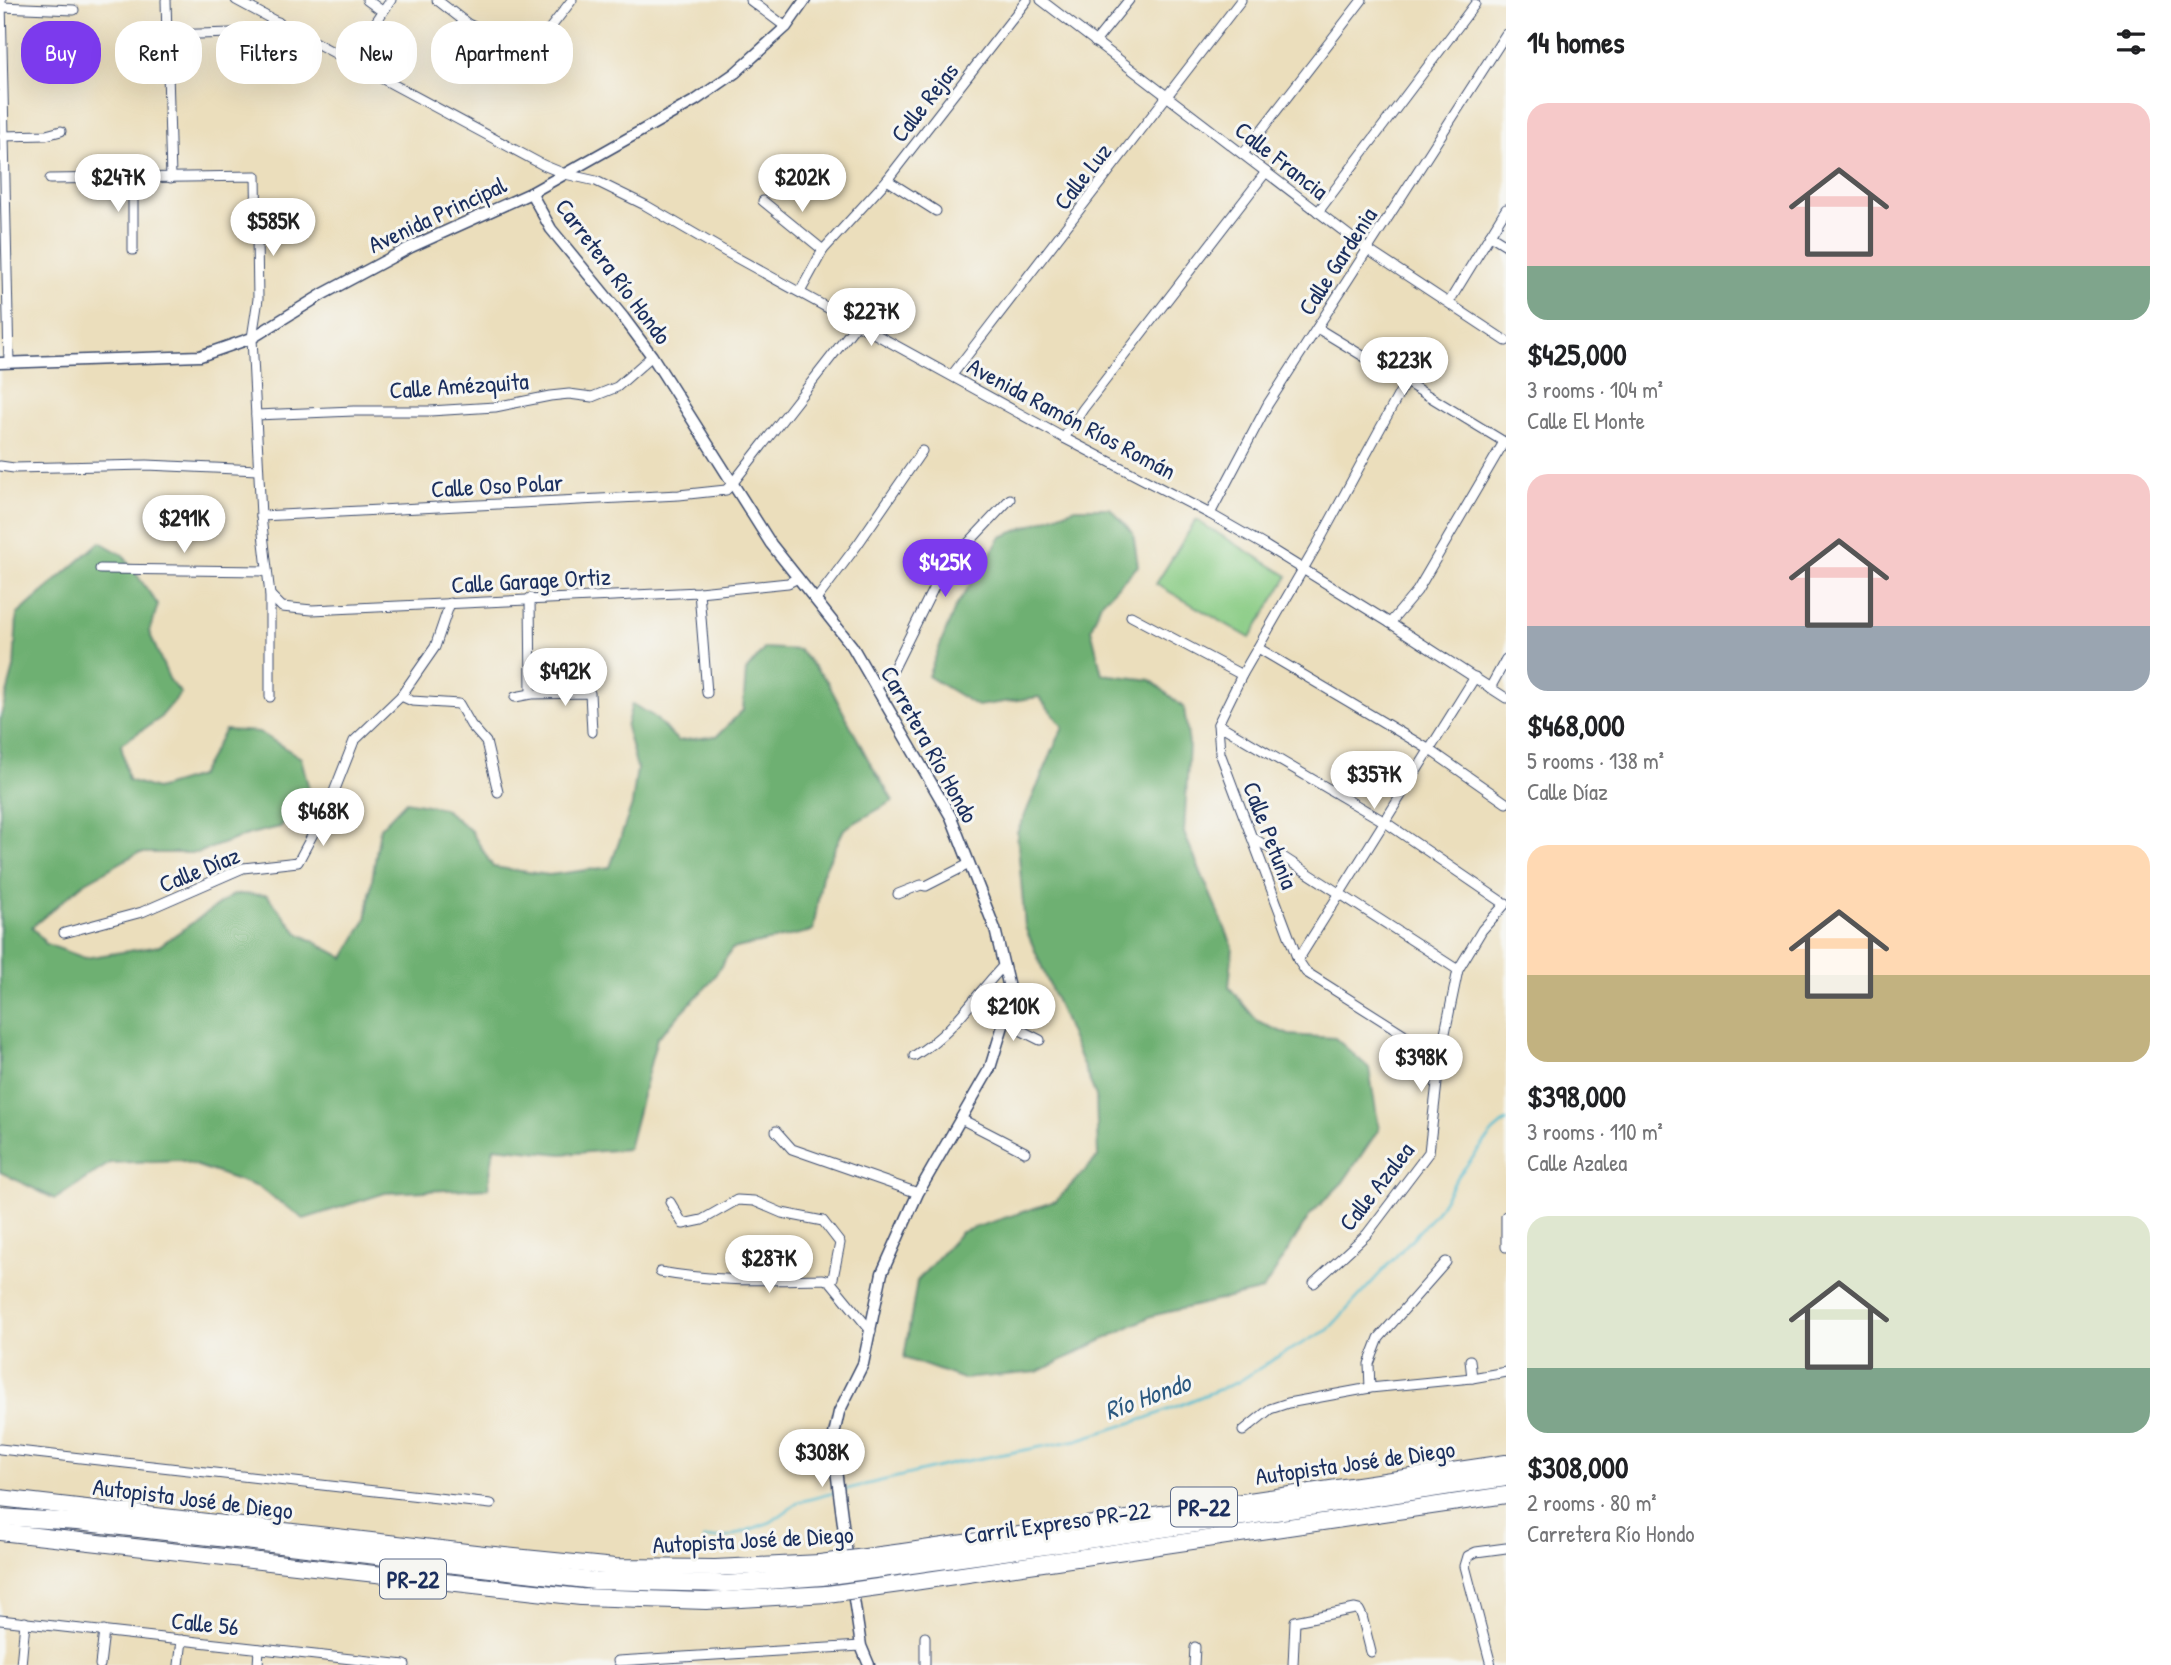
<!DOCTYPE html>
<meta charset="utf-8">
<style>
body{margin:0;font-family:"Patrick Hand",sans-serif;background:#f2f2f2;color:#202124;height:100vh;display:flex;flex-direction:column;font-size:26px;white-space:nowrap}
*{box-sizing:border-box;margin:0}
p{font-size:23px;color:#757577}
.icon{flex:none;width:38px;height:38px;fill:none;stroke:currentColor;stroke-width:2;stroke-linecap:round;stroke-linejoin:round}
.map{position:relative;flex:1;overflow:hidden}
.details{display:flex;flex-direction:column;background:#fff;width:665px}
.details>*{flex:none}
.guide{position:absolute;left:21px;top:21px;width:665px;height:63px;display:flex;gap:14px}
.price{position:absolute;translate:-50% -60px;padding:0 16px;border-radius:24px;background:#fff;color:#222;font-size:23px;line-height:46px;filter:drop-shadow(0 2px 4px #0008)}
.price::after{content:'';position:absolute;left:50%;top:42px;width:21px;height:16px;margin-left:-10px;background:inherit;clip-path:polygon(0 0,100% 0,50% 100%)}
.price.current{background:#7c3aed;color:#fff}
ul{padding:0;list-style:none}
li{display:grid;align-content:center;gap:14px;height:371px;padding:0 21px}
li span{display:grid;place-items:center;height:217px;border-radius:21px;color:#555}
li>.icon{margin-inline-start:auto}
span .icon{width:126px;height:126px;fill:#fffc;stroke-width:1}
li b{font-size:30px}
h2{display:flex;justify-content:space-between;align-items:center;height:84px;padding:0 21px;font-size:30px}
.pill{padding:0 24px;border-radius:28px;background:#fff;box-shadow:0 7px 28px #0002;font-size:24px;line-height:63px}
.pill.current{background:#7c3aed;color:#fff}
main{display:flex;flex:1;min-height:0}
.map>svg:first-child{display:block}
.green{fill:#89cc84;stroke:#527e71;stroke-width:2}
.forest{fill:#6eb072;stroke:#447068;stroke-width:2}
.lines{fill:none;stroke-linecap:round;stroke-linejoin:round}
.stream{stroke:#52bbcf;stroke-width:2.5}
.minor-casing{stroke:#3a496c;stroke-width:11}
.tertiary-casing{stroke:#3a496c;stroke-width:13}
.motorway-casing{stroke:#3a496c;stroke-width:18}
.minor{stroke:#fff;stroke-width:9}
.tertiary{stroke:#fff;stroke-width:10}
.motorway{stroke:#fff;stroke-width:16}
.motorway-bridge-casing{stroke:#3a496c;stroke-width:18;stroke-linecap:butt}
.motorway-bridge{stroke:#fff;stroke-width:16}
.labels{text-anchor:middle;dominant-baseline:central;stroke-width:6;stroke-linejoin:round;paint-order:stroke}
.shield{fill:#f6f6f2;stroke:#5d6b8a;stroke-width:2}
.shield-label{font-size:23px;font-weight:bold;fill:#1b2f5e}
.street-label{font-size:24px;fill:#1b2f5e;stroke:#f6f6f2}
.water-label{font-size:26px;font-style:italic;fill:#2c5980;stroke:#f6f6f2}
</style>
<main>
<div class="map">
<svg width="1506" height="1665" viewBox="0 0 1506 1665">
<rect width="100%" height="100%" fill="#f6f6f2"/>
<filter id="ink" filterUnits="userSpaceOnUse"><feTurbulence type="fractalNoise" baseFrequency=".0143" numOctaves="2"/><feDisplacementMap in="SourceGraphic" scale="14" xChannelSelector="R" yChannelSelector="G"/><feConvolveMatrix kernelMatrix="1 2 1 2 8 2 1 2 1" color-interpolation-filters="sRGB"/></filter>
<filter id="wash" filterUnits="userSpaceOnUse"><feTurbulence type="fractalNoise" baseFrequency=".00686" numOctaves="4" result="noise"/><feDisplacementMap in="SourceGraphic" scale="28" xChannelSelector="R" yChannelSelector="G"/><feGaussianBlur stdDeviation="1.57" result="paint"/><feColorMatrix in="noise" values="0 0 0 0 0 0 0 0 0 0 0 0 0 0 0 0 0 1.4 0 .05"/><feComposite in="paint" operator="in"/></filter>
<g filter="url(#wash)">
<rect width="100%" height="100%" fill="#ebdebc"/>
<polygon class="green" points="1196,520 1288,576 1250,638 1156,584"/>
<g class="forest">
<polygon points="1075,508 1110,508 1133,533 1138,566 1101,603 1091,629 1102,674 1151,680 1184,708 1189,744 1184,833 1233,947 1229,987 1258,1022 1289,1035 1335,1038 1369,1068 1379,1129 1343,1182 1310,1215 1263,1290 1151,1316 1038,1372 963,1379 904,1358 917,1281 961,1232 1056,1201 1098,1157 1096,1096 1025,927 1017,833 1063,727 1039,697 977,706 928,676 955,608 1001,537"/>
<polygon points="100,542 123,555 158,605 149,632 170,681 181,693 159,719 121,744 128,780 156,789 199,776 225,730 259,732 301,758 310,793 280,827 250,834 197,853 138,853 84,883 32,927 46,944 85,958 159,946 234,894 267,895 298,933 344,958 366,920 380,828 406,801 443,808 471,831 493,867 549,875 610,867 632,805 637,768 626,727 632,704 653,716 678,741 717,736 743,710 746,671 765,648 799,650 827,681 869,761 893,801 844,829 822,875 813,931 732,949 710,983 657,1038 628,1149 562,1154 494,1147 488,1188 385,1193 304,1219 258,1187 180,1160 110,1163 55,1199 0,1172 0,719 14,668 17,615"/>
</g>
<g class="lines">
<g class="stream">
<polyline points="843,1490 956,1463 1077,1440 1147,1418 1238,1382 1282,1354 1328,1330 1434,1215 1459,1175 1493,1132 1506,1121"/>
<polyline points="703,1539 729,1537 771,1522 799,1502 837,1492"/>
</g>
</g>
</g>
<g filter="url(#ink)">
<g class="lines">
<defs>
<g id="minor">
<polyline points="1,0 9,363"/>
<polyline points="166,0 171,178"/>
<polyline points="236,0 543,165 565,174 596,181 645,205 726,252 1064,438 1210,514 1264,545 1390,623 1506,698"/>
<polyline points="367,0 382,11"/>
<polyline points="437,0 468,24 497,37"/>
<polyline points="750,0 786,27"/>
<polyline points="1041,0 1368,250 1506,341"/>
<polyline points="1,7 74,10"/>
<polyline points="167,35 264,32 278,22"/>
<polyline points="541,40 572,0"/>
<polyline points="1095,42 1129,0"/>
<polyline points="126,51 167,51"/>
<polyline points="349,61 391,0"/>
<polyline points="3,136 46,135 61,131"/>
<polyline points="1243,154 1362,0"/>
<polyline points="133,178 133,250"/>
<polyline points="50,179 256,176 258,299 252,338 261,516 270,595 270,697"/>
<polyline points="887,180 936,211"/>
<polyline points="763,201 823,250"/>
<polyline points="1318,212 1475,4"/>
<polyline points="1490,235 1506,245"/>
<polyline points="800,292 823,250 887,180 1027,0"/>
<polyline points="1449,302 1506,209"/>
<polyline points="1317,328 1506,443"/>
<polyline points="952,375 1241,0"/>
<polyline points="1406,381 1317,545 1242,675 1218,724 1220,753 1298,960 1306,972 1440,1057"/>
<polyline points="256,415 354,411 430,411 495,407 550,396 569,394 592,397 617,387 652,356"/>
<polyline points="1064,438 1083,409 1266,172"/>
<polyline points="0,466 14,468 147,465 258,470"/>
<polyline points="1210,514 1268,404 1506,34"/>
<polyline points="261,516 679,495 726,490 732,484 857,324"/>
<polyline points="100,569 267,571"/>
<polyline points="699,592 707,693"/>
<polyline points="270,595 282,607 312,610 699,592 788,583 798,578"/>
<polyline points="530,598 531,694"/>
<polyline points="816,600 858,544 922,451"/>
<polyline points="1131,616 1242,675"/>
<polyline points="1390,623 1417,591 1504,442"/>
<polyline points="1258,648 1430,750 1506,803"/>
<polyline points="875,687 891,674 936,583 956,556 1010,499"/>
<polyline points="1490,688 1506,659"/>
<polyline points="401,696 412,701 459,704 471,725 486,742 498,792"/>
<polyline points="515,697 531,694 590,693 592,732"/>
<polyline points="1218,724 1385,822 1505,904"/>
<polyline points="1252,837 1458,970"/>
<polyline points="898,894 921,885 926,886 969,864"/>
<polyline points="64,933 142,912 243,868 298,862 330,802 354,741 401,696 435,647 450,603"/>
<polyline points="1298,960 1475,677"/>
<polyline points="1006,1016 1022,1031 1040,1040"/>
<path d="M 914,1056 C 956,1030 971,1000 1004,965"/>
<polyline points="961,1119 1025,1152"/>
<polyline points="776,1131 792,1149 918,1193"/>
<polyline points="670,1202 683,1224 702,1220 737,1200 754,1201 782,1213 823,1221 840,1243 833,1278 830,1281"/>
<polyline points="1506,1216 1506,1247"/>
<path d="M 660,1272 C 714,1282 768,1280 823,1279 L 830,1281 L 871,1331"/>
<polyline points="1314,1283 1367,1234 1429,1152 1440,1057 1458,970 1482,930 1506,903"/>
<polyline points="1470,1360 1472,1378"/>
<polyline points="1370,1388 1369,1364 1379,1338 1446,1262"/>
<polyline points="1243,1431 1270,1409 1288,1403 1370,1388 1472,1378 1506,1372"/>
<polyline points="0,1449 491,1504"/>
<polyline points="0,1620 405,1665"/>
<polyline points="925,1637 925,1665"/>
<polyline points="618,1661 861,1646"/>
<polyline points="21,1665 25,1622"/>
<polyline points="100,1665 104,1631"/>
<polyline points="179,1665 182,1640"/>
<polyline points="258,1665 259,1649"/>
<polyline points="1194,1665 1195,1647"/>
<polyline points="1293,1665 1295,1621 1355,1609 1359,1610 1362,1616 1371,1652"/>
<polyline points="1491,1665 1465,1566 1468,1556 1476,1552 1506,1548"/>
</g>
<g id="tertiary">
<polyline points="531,193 551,229 623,317 652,356 771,544 852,646 951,817 995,929 1009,988 1006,1016 990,1068 918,1193 882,1273 863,1364 839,1412 833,1439 835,1462 848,1563"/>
<polyline points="0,363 200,356 252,338 323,294 381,263 411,247 531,193 696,100 735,73 786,27 805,0"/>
<polyline points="852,1586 861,1646 869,1665"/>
</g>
<g id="motorway">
<polyline points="0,1498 484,1554 615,1567 715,1568 820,1563"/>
<polyline points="0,1517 77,1522 595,1581 725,1584 822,1577"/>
<polyline points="0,1532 581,1597 706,1601 827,1594"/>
<polyline points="903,1552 1506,1463"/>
<path d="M 904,1566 C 1105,1539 1305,1507 1506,1478"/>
<polyline points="907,1583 1506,1495"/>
</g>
</defs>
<use href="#minor" class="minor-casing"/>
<use href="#tertiary" class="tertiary-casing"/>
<use href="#motorway" class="motorway-casing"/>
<use href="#minor" class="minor"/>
<use href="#tertiary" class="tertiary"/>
<use href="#motorway" class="motorway"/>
<defs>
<g id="motorway-bridge">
<polyline points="820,1563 903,1552"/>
<polyline points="822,1577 904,1566"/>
<polyline points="827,1594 907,1583"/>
</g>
</defs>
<use href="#motorway-bridge" class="motorway-bridge-casing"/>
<use href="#motorway-bridge" class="motorway-bridge"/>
</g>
</g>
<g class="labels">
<g class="shield">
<rect x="1171" y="1487.5" width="66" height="39" rx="5"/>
<rect x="380" y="1559.5" width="66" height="39" rx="5"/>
</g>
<g class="shield-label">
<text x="1204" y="1507">PR-22</text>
<text x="413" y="1579">PR-22</text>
</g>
<g class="street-label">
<text transform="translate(924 102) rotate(-52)">Calle Rejas</text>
<text transform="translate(1282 160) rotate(38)">Calle Francia</text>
<text transform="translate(1082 176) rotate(-52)">Calle Luz</text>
<text transform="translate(437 214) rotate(-25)">Avenida Principal</text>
<text transform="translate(1337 261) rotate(-57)">Calle Gardenia</text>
<text transform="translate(614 271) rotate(53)">Carretera Río Hondo</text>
<text transform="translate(459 385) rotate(-4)">Calle Amézquita</text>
<text transform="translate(1072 418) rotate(28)">Avenida Ramón Ríos Román</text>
<text transform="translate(497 485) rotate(-3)">Calle Oso Polar</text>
<text transform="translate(531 580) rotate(-3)">Calle Garage Ortiz</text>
<text transform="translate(930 744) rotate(61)">Carretera Río Hondo</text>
<text transform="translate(1271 835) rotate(69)">Calle Petunia</text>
<text transform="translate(199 869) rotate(-22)">Calle Díaz</text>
<text transform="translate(1376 1186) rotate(-52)">Calle Azalea</text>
<text transform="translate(1355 1462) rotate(-8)">Autopista José de Diego</text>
<text transform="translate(193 1498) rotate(7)">Autopista José de Diego</text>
<text transform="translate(1057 1522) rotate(-8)">Carril Expreso PR-22</text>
<text transform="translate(753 1539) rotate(-3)">Autopista José de Diego</text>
<text transform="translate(205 1623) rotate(6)">Calle 56</text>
</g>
<g class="water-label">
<text transform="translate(1147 1396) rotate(-20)">Río Hondo</text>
</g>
</g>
</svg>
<b class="price" style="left:118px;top:214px">$247K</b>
<b class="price" style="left:802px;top:214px">$202K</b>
<b class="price" style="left:273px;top:258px">$585K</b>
<b class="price" style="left:871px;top:348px">$227K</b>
<b class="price" style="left:1404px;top:397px">$223K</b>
<b class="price" style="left:184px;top:555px">$291K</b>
<b class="price current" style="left:945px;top:599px">$425K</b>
<b class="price" style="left:565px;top:708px">$492K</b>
<b class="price" style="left:1374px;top:811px">$357K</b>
<b class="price" style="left:323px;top:848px">$468K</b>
<b class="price" style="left:1013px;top:1043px">$210K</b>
<b class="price" style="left:1421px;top:1094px">$398K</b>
<b class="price" style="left:769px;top:1295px">$287K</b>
<b class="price" style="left:822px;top:1489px">$308K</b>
<div class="guide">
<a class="pill current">Buy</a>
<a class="pill">Rent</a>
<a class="pill">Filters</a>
<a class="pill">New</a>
<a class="pill">Apartment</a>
</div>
</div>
<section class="details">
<h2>14 homes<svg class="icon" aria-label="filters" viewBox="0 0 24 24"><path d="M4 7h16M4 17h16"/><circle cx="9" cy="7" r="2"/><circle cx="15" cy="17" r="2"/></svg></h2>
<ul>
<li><span style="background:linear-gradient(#f6c9c9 75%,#7fa58c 0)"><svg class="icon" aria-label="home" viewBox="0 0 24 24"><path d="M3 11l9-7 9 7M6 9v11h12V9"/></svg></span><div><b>$425,000</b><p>3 rooms · 104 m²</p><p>Calle El Monte</p></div></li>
<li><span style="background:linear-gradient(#f6c9c9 70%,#9aa5b1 0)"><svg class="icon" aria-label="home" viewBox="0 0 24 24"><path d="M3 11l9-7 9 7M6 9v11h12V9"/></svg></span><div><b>$468,000</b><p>5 rooms · 138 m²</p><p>Calle Díaz</p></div></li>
<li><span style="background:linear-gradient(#ffd9b3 60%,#c2b280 0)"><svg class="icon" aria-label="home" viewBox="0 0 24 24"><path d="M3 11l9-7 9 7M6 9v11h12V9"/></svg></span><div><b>$398,000</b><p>3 rooms · 110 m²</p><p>Calle Azalea</p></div></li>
<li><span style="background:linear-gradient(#dfe7d0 70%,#7fa58c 0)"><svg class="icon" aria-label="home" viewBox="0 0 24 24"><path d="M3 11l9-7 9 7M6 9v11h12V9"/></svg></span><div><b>$308,000</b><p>2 rooms · 80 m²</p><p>Carretera Río Hondo</p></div></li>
</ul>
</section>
</main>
